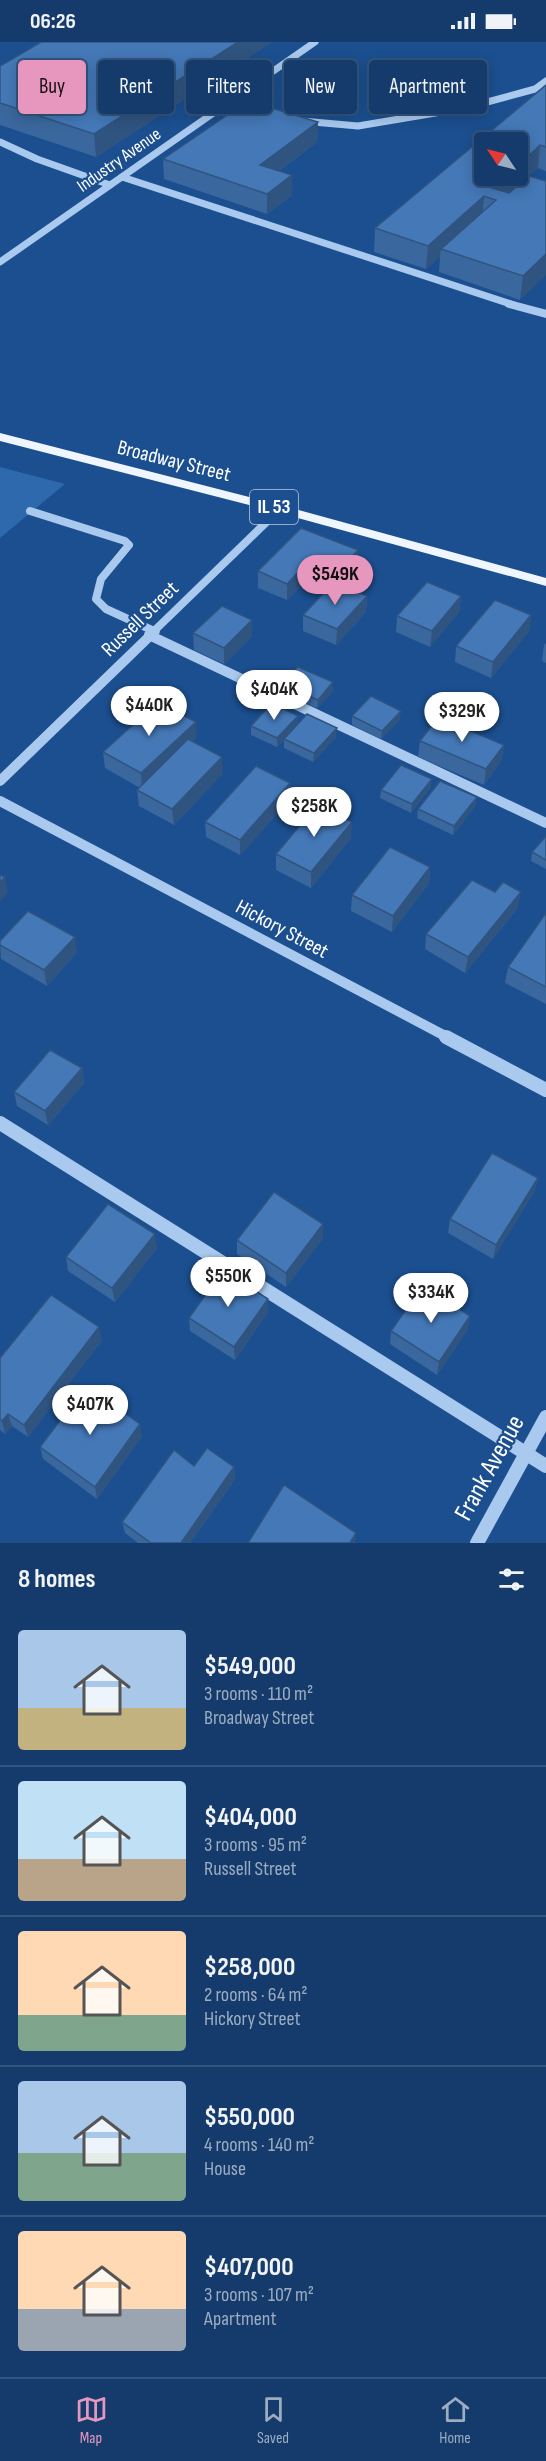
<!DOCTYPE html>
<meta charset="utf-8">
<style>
body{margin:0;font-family:"Sofia Sans Condensed",sans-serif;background:#214673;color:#f1f3f6;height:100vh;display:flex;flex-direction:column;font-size:22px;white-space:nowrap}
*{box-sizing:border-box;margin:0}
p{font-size:20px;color:#9dadc1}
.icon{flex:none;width:33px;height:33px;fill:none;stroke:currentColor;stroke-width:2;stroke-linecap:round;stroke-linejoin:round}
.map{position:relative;height:1501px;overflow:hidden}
.drawer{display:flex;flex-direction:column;background:#143b6b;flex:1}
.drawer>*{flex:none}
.top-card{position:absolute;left:18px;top:18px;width:510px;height:54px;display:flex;gap:12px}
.needle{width:39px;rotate:305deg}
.fabs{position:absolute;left:474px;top:90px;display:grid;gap:12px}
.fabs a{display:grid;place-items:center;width:54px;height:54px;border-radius:6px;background:#143b6b;box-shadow:0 3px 15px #0003,0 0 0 2px #33557e;font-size:30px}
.price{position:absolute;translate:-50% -51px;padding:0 14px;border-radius:21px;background:#fff;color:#222;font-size:20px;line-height:39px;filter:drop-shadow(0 2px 3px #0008)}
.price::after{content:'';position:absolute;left:50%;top:36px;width:18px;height:14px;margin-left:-9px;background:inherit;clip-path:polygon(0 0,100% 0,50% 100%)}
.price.selected{background:#e797bd;color:#111}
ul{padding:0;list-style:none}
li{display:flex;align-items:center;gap:18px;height:150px;padding:0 18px}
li+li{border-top:2px solid #33557e}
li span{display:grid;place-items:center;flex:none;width:168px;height:120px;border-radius:6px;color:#555}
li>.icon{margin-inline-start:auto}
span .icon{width:72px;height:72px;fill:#fffc;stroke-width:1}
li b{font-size:26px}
h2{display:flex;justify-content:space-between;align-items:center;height:72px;padding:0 18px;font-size:26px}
.tag{padding:0 21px;border-radius:6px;background:#143b6b;box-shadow:0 3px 15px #0003,0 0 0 2px #33557e;font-size:21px;line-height:54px}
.tag.selected{background:#e797bd;color:#111}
.status{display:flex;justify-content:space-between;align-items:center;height:42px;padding:0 30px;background:#143b6b;direction:ltr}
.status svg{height:16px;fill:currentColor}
.dock{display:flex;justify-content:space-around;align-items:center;height:84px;border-top:2px solid #33557e;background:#143b6b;font-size:16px;color:#9dadc1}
.dock a{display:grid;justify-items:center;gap:3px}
.dock .selected{color:#e797bd}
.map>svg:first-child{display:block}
.green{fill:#2e69ad}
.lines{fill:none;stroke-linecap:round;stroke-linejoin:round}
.minor-far3{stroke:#a9c9ee;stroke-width:7}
.minor-far2{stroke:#a9c9ee;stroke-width:8}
.minor-far1{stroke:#a9c9ee;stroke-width:10}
.minor{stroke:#a9c9ee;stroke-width:14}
.major{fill:#f0f6ff;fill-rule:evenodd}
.wall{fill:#3a679d}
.shaded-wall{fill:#305480}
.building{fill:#4478b7;stroke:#305480;stroke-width:1.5}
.labels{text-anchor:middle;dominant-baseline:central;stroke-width:4.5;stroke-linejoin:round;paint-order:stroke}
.far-street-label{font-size:18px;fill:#fff;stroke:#1b4f8f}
.shield{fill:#1b4f8f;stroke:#bbcadd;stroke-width:1.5}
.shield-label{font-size:20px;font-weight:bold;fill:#fff}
.street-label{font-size:21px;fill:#fff;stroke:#1b4f8f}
.near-street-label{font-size:26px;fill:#fff;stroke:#1b4f8f}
</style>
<div class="status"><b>06:26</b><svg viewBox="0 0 49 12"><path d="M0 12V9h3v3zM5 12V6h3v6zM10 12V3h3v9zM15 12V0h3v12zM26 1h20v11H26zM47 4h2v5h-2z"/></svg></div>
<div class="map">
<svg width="546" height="1501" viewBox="0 0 546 1501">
<rect width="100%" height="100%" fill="#1b4f8f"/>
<polygon class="green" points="0,425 65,442 0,496"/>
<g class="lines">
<g class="minor-far3">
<polyline points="302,79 358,84 465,66 535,47 546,39"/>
<polyline points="0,100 37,117 110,143"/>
<polyline points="122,135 514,263"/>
<polyline points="0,220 315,0"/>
</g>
<g class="minor-far2">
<polyline points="509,262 546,272"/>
<polyline points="30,469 125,499 129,503 101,537 96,557 106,567 154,589"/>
<polyline points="153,590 280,467"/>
</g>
<g class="minor-far1">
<polyline points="149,593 546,781"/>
<polyline points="0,739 155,589"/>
<polyline points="0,759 449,996"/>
</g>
<g class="minor">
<polyline points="446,995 546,1048"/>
<polyline points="0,1081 546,1424"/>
<polyline points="477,1501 546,1375"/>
</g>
<polygon class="major" points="0,391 284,464 546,536 546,544 276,470 0,399"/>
</g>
<g class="wall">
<polygon points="272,0 96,115 0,83 0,24"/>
<polygon points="546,43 546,129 538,126 529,134 546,139 520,258 439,230 440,215 426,227 374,210 375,186"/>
<polygon points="318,80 317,100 279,129 292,153 267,172 164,137 163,117"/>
<polygon points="301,486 357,524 340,543 367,554 366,570 336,603 303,589 303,573 327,547 306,539 287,558 258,546 258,529"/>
<polygon points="461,554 459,570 430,605 396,590 397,574"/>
<polygon points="531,573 529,589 491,636 455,620 456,604"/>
<polygon points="252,578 252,594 224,622 194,608 193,591"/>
<polygon points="546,601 546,621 542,619 544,603"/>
<polygon points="282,642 333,649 317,666 282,651"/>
<polygon points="352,674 400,677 381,697 352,683"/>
<polygon points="196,680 196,696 192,700 223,731 174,783 139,764 137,748 140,746 105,726 103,710"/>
<polygon points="298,681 336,695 313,720 284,706 284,698 277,705 251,693 251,684"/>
<polygon points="420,699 504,703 501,719 484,743 418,715"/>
<polygon points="290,741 290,757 240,813 206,795 205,780"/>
<polygon points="431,745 411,771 380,756 381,748"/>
<polygon points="477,755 475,764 453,793 417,776 418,767"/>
<polygon points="546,794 546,827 531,819 532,810"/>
<polygon points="351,796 311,846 276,828 276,812"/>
<polygon points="430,825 429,841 392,890 351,869 352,853"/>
<polygon points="518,866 465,931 425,907 426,892"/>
<polygon points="546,871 546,962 505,941 508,925"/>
<polygon points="0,899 77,910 47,944 1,917"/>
<polygon points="82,1026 84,1041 48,1083 17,1064 14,1050"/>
<polygon points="538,1136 534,1150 493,1217 448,1191 450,1177"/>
<polygon points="323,1196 286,1245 237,1212 237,1198"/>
<polygon points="157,1206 115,1260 68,1229 66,1215"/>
<polygon points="268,1257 268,1270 235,1318 190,1289 189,1276"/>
<polygon points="468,1287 437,1333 390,1302 391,1289"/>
<polygon points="102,1298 28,1395 12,1384 5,1392 0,1388 0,1316"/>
<polygon points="142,1394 97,1457 43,1417 40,1405"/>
<polygon points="194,1424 234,1425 235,1437 190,1501 138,1501 125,1491 122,1480"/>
</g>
<g class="shaded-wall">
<polygon points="238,0 272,0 96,115 94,92"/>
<polygon points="318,80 317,100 260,143 260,123"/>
<polygon points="540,103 538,126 495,164 496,158 492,146 506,134 518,134 518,124"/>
<polygon points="292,133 292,153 267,172 267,152"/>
<polygon points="484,154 482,178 441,207 440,215 426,227 428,204"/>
<polygon points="546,212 546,233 520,258 523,234"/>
<polygon points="358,508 357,524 333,550 333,534"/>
<polygon points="306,522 306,539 287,558 287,542"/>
<polygon points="367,554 366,570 336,603 337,587"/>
<polygon points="461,554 459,570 430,605 432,589"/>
<polygon points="531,573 529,589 491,636 493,620"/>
<polygon points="252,578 252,594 224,622 224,606"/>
<polygon points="333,640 333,649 317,666 318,658"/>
<polygon points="401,669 400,677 381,697 382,689"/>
<polygon points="298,674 298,683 277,705 277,696"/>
<polygon points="196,680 196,696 142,747 141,731"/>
<polygon points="337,686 336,695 313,720 314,711"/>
<polygon points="504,703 501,719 484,743 486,727"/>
<polygon points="222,715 223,731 174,783 172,767"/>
<polygon points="432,737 431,745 411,771 412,762"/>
<polygon points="290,741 290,757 240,813 240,798"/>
<polygon points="477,755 475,764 453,793 454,784"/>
<polygon points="352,780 351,796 311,846 311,830"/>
<polygon points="430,825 429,841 392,890 393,874"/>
<polygon points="5,835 8,851 0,859 0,840"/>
<polygon points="521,850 518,866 465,931 468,915"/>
<polygon points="75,895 77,910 47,944 44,928"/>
<polygon points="82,1026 84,1041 48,1083 45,1069"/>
<polygon points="538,1136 534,1150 493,1217 496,1203"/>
<polygon points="323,1182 323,1196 286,1245 286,1231"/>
<polygon points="155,1192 157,1206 115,1260 112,1246"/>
<polygon points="268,1257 268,1270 235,1318 234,1305"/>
<polygon points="470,1274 468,1287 437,1333 439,1320"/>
<polygon points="99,1285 102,1298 28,1395 24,1383"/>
<polygon points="8,1372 12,1384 5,1392 2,1379"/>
<polygon points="140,1382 142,1394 97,1457 95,1445"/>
<polygon points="234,1425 235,1437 190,1501 181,1501"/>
<polygon points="356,1491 355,1501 350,1501"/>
</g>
<g class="building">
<polygon points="41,0 238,0 94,92 0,61 0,24"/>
<polygon points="546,43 546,105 540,103 518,124 518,100 484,100 484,134 506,134 492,146 509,151 529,134 546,139 546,212 523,234 441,207 496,158 484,154 428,204 375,186"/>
<polygon points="248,59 318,80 260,123 292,133 267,152 163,117"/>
<polygon points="301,486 358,508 333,534 306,522 287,542 258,529"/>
<polygon points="334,540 367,554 337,587 303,573"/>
<polygon points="427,540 461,554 432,589 397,574"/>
<polygon points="495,558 531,573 493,620 456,604"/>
<polygon points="222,564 252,578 224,606 193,591"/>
<polygon points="298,625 333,640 318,658 282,642"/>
<polygon points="371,654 401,669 382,689 352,674"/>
<polygon points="158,660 196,680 141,731 103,710"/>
<polygon points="272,661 298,674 277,696 251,684"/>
<polygon points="307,672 337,686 314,711 284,697"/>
<polygon points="438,675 504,703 486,727 420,699"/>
<polygon points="188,697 222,715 172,767 137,748"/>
<polygon points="401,723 432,737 412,762 381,748"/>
<polygon points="256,724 290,741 240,798 205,780"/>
<polygon points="440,739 477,755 454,784 418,767"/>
<polygon points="317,763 352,780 311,830 276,812"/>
<polygon points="546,794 546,818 532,810"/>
<polygon points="390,805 430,825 393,874 352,853"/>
<polygon points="0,833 5,835 0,840"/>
<polygon points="472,838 495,850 503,840 521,850 468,915 426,892"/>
<polygon points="28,869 75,895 44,928 0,903 0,899"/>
<polygon points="546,871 546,945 508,925"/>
<polygon points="50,1008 82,1026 45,1069 14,1050"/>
<polygon points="492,1111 538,1136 496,1203 450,1177"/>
<polygon points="274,1150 323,1182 286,1231 237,1198"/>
<polygon points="108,1162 155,1192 112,1246 66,1215"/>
<polygon points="223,1228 268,1257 234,1305 189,1276"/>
<polygon points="423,1243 470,1274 439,1320 391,1289"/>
<polygon points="51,1253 99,1285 24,1383 8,1372 2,1379 0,1378 0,1316"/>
<polygon points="86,1344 140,1382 95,1445 40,1405"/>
<polygon points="207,1406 234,1425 181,1501 151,1501 122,1480 174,1408 194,1424"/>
<polygon points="284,1443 356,1491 350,1501 248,1501"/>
</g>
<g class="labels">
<g class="far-street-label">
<text transform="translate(119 118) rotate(-35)">Industry Avenue</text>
</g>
<rect class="shield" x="250" y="448" width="48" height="34" rx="4.5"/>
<g class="shield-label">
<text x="274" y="465">IL 53</text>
</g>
<g class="street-label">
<text transform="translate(174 419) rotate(14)">Broadway Street</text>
<text transform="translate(140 577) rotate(-44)">Russell Street</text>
<text transform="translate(282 887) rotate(28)">Hickory Street</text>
</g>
<g class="near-street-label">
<text transform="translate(490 1426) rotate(-61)">Frank Avenue</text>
</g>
</g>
</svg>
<div class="fabs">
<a><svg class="needle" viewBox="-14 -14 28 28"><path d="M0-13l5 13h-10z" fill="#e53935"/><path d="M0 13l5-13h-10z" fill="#9dadc1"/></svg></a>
</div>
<b class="price selected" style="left:335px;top:564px">$549K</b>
<b class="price" style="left:274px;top:679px">$404K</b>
<b class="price" style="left:149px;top:695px">$440K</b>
<b class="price" style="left:462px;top:701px">$329K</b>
<b class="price" style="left:314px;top:796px">$258K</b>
<b class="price" style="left:228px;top:1266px">$550K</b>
<b class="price" style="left:431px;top:1282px">$334K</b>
<b class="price" style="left:90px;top:1394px">$407K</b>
<div class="top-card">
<a class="tag selected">Buy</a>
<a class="tag">Rent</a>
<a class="tag">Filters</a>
<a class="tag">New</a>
<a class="tag">Apartment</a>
</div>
</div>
<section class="drawer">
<h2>8 homes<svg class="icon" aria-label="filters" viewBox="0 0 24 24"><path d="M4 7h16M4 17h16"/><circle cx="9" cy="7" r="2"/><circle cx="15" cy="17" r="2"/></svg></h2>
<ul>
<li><span style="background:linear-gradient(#a9c7e8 65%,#c2b280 0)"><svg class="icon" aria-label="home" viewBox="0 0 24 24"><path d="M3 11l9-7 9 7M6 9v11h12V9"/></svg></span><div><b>$549,000</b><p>3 rooms · 110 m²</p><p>Broadway Street</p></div></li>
<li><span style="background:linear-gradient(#bfe0f5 65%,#b9a48a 0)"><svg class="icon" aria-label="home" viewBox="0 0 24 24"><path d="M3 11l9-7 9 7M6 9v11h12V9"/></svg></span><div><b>$404,000</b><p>3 rooms · 95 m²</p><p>Russell Street</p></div></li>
<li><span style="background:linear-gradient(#ffd9b3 70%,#7fa58c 0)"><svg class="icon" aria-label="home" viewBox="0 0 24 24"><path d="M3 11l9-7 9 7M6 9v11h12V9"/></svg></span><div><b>$258,000</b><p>2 rooms · 64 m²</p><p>Hickory Street</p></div></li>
<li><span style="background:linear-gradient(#a9c7e8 60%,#7fa58c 0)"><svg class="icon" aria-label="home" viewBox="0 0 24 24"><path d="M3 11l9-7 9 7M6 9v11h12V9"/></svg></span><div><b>$550,000</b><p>4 rooms · 140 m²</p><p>House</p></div></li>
<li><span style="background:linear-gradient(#ffd9b3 65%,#9aa5b1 0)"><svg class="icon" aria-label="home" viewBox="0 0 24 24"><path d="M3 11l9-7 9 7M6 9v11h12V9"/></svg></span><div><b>$407,000</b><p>3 rooms · 107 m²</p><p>Apartment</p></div></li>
</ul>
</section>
<nav class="dock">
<a class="selected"><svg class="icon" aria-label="map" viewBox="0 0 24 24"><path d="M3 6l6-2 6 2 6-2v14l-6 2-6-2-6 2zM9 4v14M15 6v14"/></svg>Map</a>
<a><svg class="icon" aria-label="saved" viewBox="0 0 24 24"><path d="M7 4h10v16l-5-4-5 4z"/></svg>Saved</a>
<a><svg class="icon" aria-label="home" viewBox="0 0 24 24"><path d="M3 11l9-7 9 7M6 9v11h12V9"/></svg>Home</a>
</nav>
